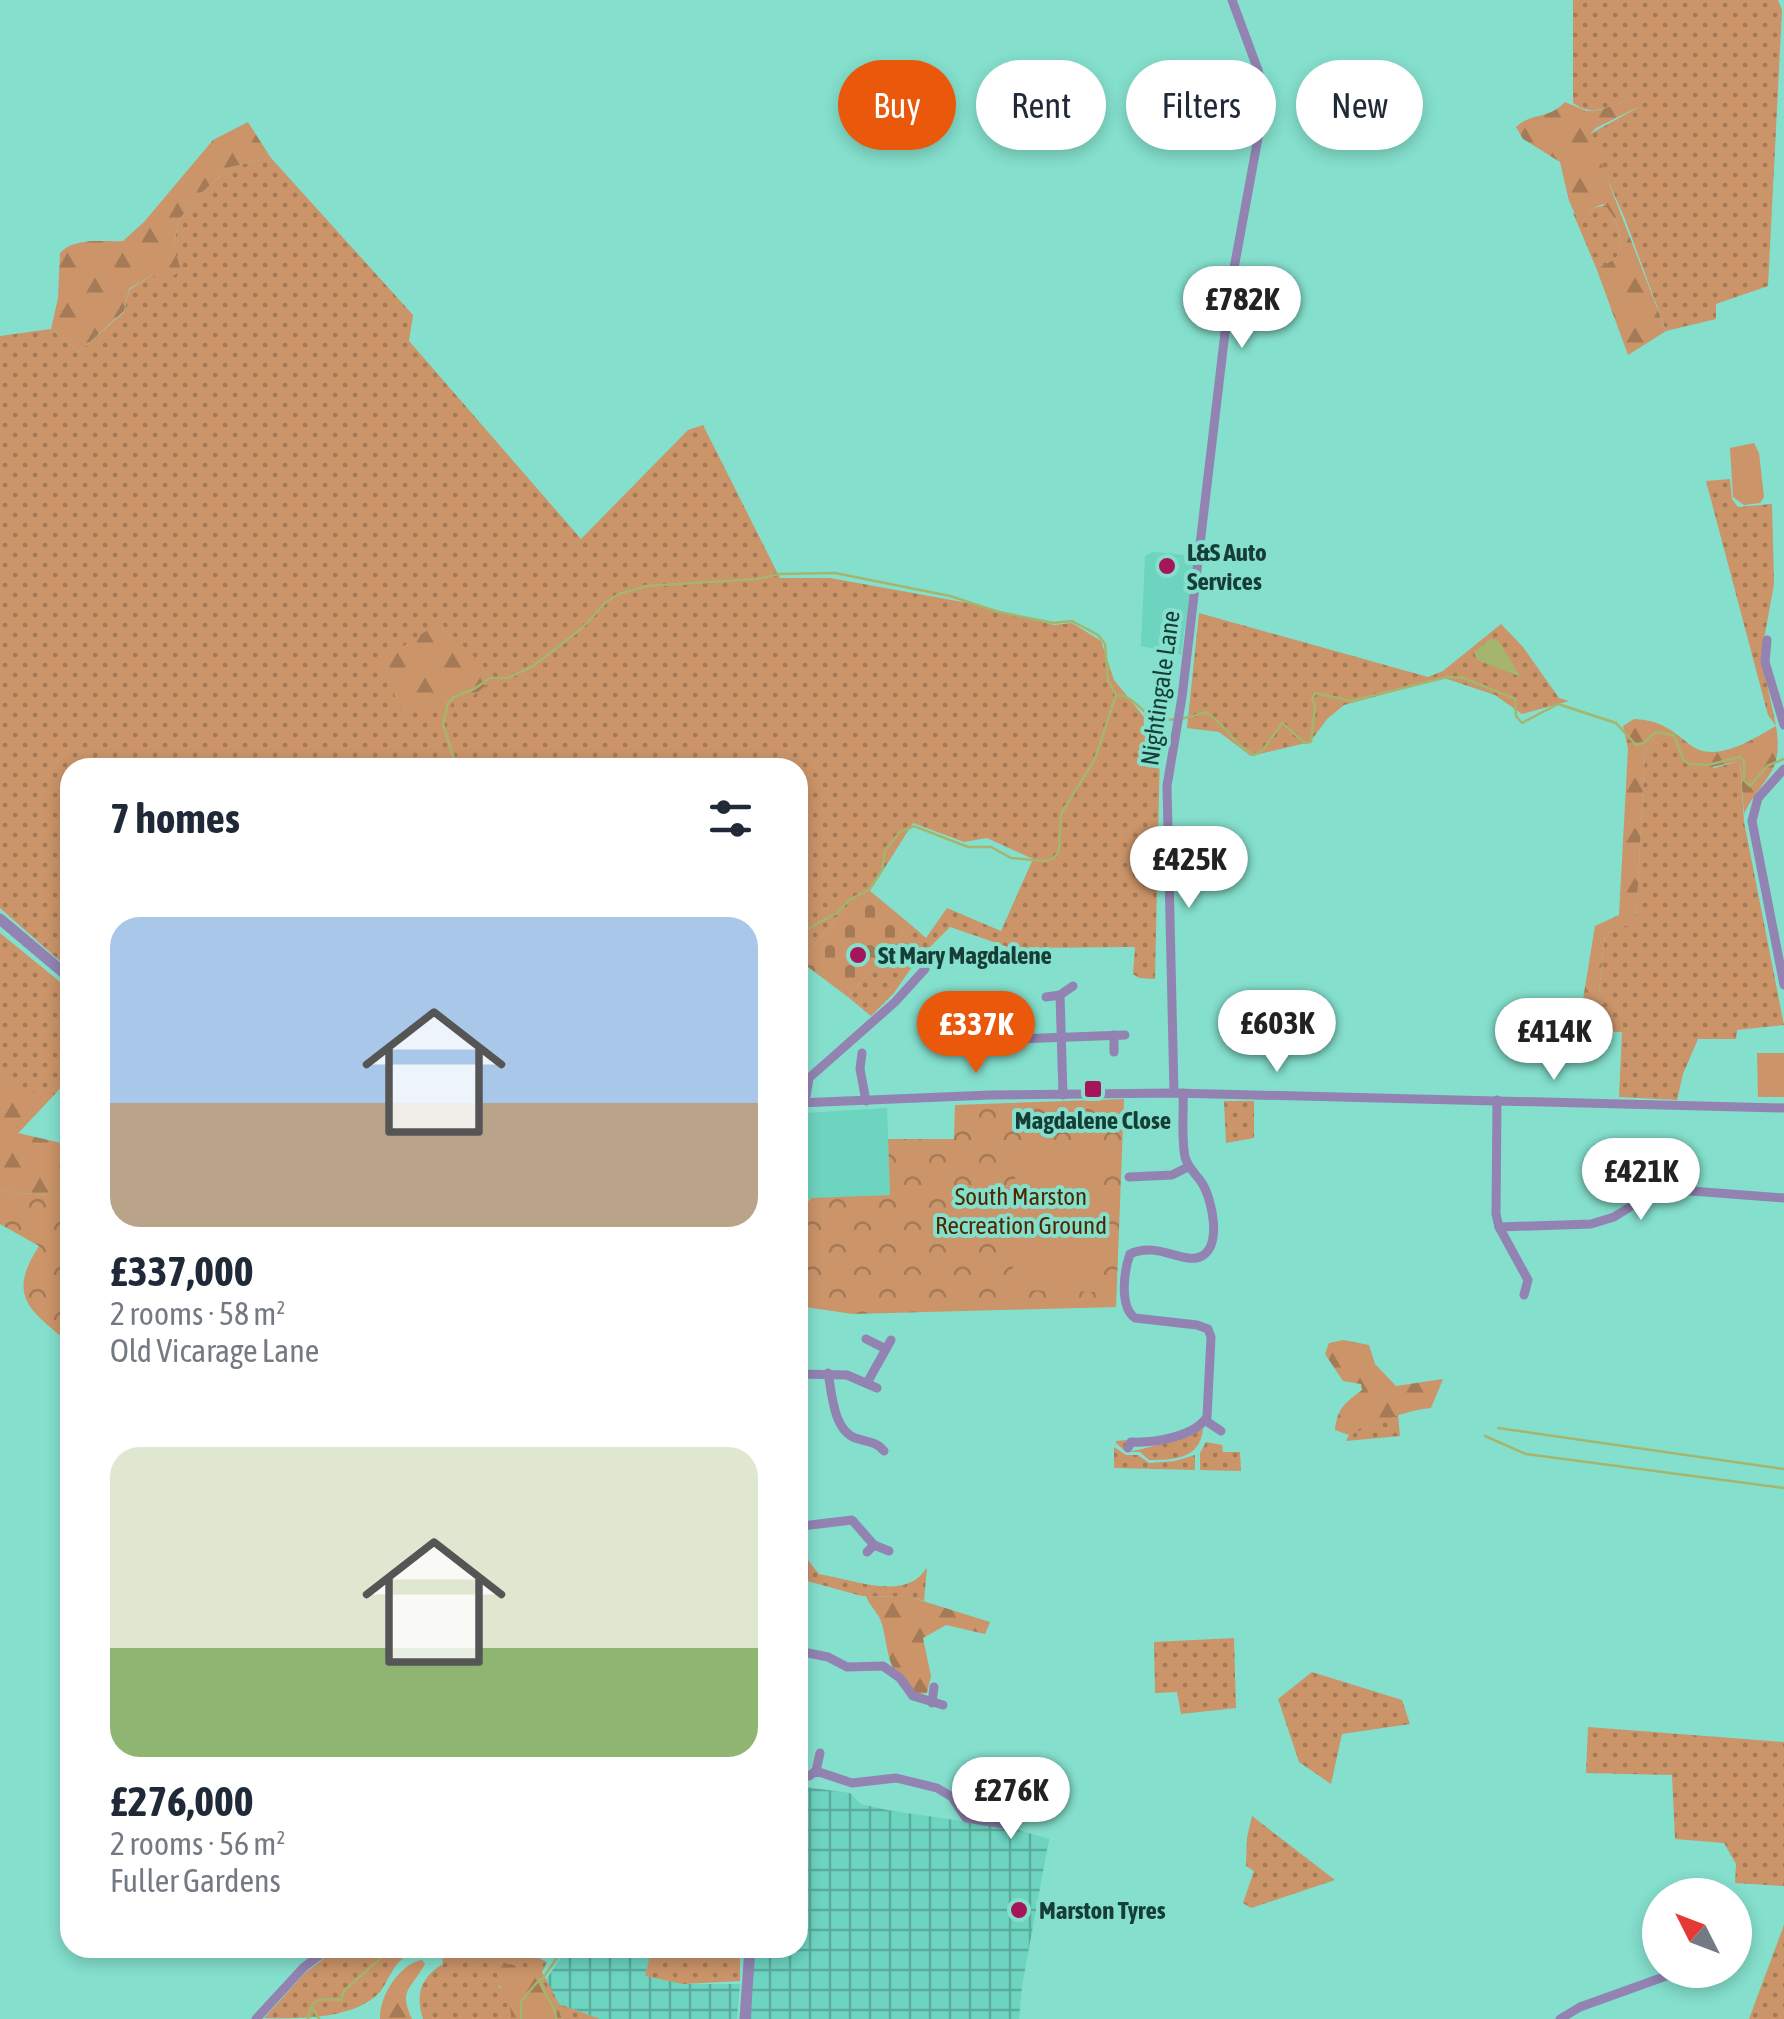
<!DOCTYPE html>
<meta charset="utf-8">
<style>
body{margin:0;font-family:"Asap Condensed",sans-serif;background:#f6f6f7;color:#1f2937;height:100vh;display:flex;flex-direction:column;font-size:38px;white-space:nowrap}
*{box-sizing:border-box;margin:0}
p{font-size:32px;color:#747a83}
.icon{flex:none;width:55px;height:55px;fill:none;stroke:currentColor;stroke-width:2;stroke-linecap:round;stroke-linejoin:round}
.map{position:relative;flex:1;overflow:hidden}
.sheet{position:absolute;left:60px;top:758px;width:748px;height:1200px;display:flex;flex-direction:column;background:#fff;border-radius:30px;box-shadow:0 5px 15px #0003}
.sheet>*{flex:none}
.top-card{position:absolute;left:838px;top:60px;width:795px;height:90px;display:flex;gap:20px}
.needle{width:65px;rotate:312deg}
.controls{position:absolute;left:1642px;top:1878px;display:grid;gap:20px}
.controls a{display:grid;place-items:center;width:110px;height:110px;border-radius:50%;background:#fff;box-shadow:0 5px 15px #0003;font-size:50px}
.price{position:absolute;translate:-50% -85px;padding:0 22px;border-radius:35px;background:#fff;color:#222;font-size:32px;line-height:65px;filter:drop-shadow(0 2px 5px #0008)}
.price::after{content:'';position:absolute;left:50%;top:60px;width:30px;height:22px;margin-left:-15px;background:inherit;clip-path:polygon(0 0,100% 0,50% 100%)}
.price.selected{background:#ea580c;color:#fff}
ul{padding:0;list-style:none}
li{display:grid;align-content:center;gap:20px;height:530px;padding:0 50px}
li span{display:grid;place-items:center;height:310px;border-radius:30px;color:#555}
li>.icon{margin-inline-start:auto}
span .icon{width:180px;height:180px;fill:#fffc;stroke-width:1}
li b{font-size:42px}
h2{display:flex;justify-content:space-between;align-items:center;height:120px;padding:0 50px;font-size:42px}
.chip{padding:0 35px;border-radius:45px;background:#fff;box-shadow:0 5px 15px #0003;font-size:35px;line-height:90px}
.chip.selected{background:#ea580c;color:#fff}
.map>svg:first-child{display:block}
.built{fill:#6dd4c0}
.industrial{fill:url(#industrial-grid)}
.grass{fill:url(#grass-dots)}
.forest{fill:url(#forest-firs)}
.cemetery{fill:url(#cemetery-stones)}
.park{fill:url(#park-crowns)}
.pitch{fill:#cb9469}
.water{fill:#a5b56d}
.lines{fill:none;stroke-linecap:round;stroke-linejoin:round}
.stream{stroke:#a5b56d;stroke-width:2.5}
.minor{stroke:#9283b2;stroke-width:9}
.tertiary{stroke:#9283b2;stroke-width:11}
.poi-dot{fill:#a41659;stroke:#84dfcc;stroke-width:4}
.labels{text-anchor:middle;dominant-baseline:central;stroke-width:8;stroke-linejoin:round;paint-order:stroke}
.poi-label{font-size:25px;font-weight:bold;fill:#163d36;stroke:#84dfcc;text-anchor:start}
.street-label{font-size:25px;fill:#163d36;stroke:#84dfcc}
.park-label{font-size:25px;fill:#4f2800;stroke:#84dfcc}
</style>
<div class="map">
<svg width="1784" height="2019" viewBox="0 0 1784 2019">
<defs>
<pattern id="industrial-grid" width="8" height="8" patternUnits="userSpaceOnUse" patternTransform="scale(2.5)"><rect width="8" height="8" fill="#6dd4c0"/><path d="M0 4h8M4 0v8" fill="none" stroke="#59ad9d"/></pattern>
<pattern id="grass-dots" width="8" height="8" patternUnits="userSpaceOnUse" patternTransform="scale(2.5)"><rect width="8" height="8" fill="#cb9469"/><path d="M2 2h.1M6 6h.1" fill="none" stroke="#a47a57" stroke-width="1.8" stroke-linecap="round"/></pattern>
<pattern id="forest-firs" width="22" height="20" patternUnits="userSpaceOnUse" patternTransform="scale(2.5)"><rect width="22" height="20" fill="#cb9469"/><path d="M5 1l3.5 6h-7zM16 11l3.5 6h-7z" fill="#a47a57"/></pattern>
<pattern id="cemetery-stones" width="16" height="16" patternUnits="userSpaceOnUse" patternTransform="scale(2.5)"><rect width="16" height="16" fill="#cb9469"/><path d="M2 7V4a2 2 0 0 1 4 0v3zM10 15v-3a2 2 0 0 1 4 0v3z" fill="#a47a57"/></pattern>
<pattern id="park-crowns" width="20" height="18" patternUnits="userSpaceOnUse" patternTransform="scale(2.5)"><rect width="20" height="18" fill="#cb9469"/><path d="M2 6a3 3 0 1 1 6 0M12 15a3 3 0 1 1 6 0" fill="none" stroke="#a47a57"/></pattern>
</defs>
<rect width="100%" height="100%" fill="#84dfcc"/>
<g class="built">
<polygon points="1153,552 1195,556 1181,655 1141,646 1145,556"/>
<polygon points="887,1108 890,1195 798,1199 798,1151 805,1113"/>
</g>
<g class="industrial">
<polygon points="798,1786 850,1793 861,1804 887,1810 1015,1829 1049,1839 1022,1986 1019,2019 749,2019 753,1948 798,1948"/>
<polygon points="568,1948 652,1948 645,1976 685,1984 740,1984 737,2019 600,2019 559,2004 545,1981"/>
</g>
<g class="grass">
<path d="M 1573,0 L 1778,0 L 1782,10 L 1768,286 L 1716,304 L 1716,319 L 1666,331 L 1625,219 L 1591,142 L 1590,134 L 1637,108 L 1629,100 C 1608,107 1592,117 1573,103 Z"/>
<polygon points="271,158 413,315 409,341 581,539 688,430 703,425 780,578 830,578 968,603 1054,625 1072,623 1101,641 1114,680 1144,717 1143,734 1160,746 1155,979 1139,978 1133,974 1135,947 1011,948 950,927 916,961 894,993 871,1016 848,997 910,924 926,938 947,908 1001,931 1033,859 987,838 964,842 913,823 870,891 863,889 800,961 798,768 70,768 70,970 0,908 0,336 51,329 79,352 124,312 129,290 152,275 174,248 178,221 197,197 230,167"/>
<path d="M 1606,205 C 1615,216 1625,240 1618,255 C 1614,262 1603,265 1597,270 L 1573,213 L 1585,220 L 1594,208 Z"/>
<polygon points="1730,479 1732,499 1738,507 1772,504 1774,584 1761,656 1776,726 1768,715 1706,481"/>
<polygon points="1199,613 1428,677 1443,671 1501,624 1523,647 1559,698 1569,701 1522,714 1495,695 1444,678 1344,705 1327,719 1310,742 1251,756 1219,732 1187,728"/>
<polygon points="1663,735 1671,735 1714,768 1740,761 1744,822 1784,1025 1737,1030 1736,1039 1698,1039 1683,1074 1677,1100 1619,1097 1622,1032 1595,1031 1605,934 1636,921 1645,752 1653,740"/>
<polygon points="0,933 70,990 70,1078 17,1134 0,1116"/>
<polygon points="1224,1101 1254,1101 1254,1138 1226,1143"/>
<polygon points="1398,1414 1400,1436 1346,1441 1349,1435"/>
<path d="M 1199,1429 L 1203,1429 C 1200,1459 1174,1460 1149,1460 L 1140,1452 L 1126,1452 L 1116,1443 L 1116,1441 L 1127,1440 L 1125,1451 L 1130,1452 L 1188,1437 Z"/>
<polygon points="1206,1442 1222,1445 1223,1452 1240,1452 1241,1471 1200,1470 1200,1453"/>
<polygon points="1114,1447 1126,1455 1138,1455 1149,1463 1175,1461 1195,1455 1195,1470 1114,1468"/>
<path d="M 808,1560 L 819,1574 C 852,1579 907,1603 927,1567 L 924,1601 L 910,1597 L 862,1596 L 807,1581 Z"/>
<polygon points="1234,1638 1236,1708 1181,1714 1177,1692 1155,1693 1154,1642"/>
<polygon points="1312,1672 1402,1700 1410,1724 1342,1734 1331,1784 1299,1762 1278,1699"/>
<polygon points="1588,1727 1784,1742 1784,1886 1735,1883 1736,1864 1724,1843 1675,1839 1672,1775 1586,1773"/>
<polygon points="1252,1816 1335,1880 1251,1908 1243,1903 1254,1871 1246,1866 1247,1837"/>
<polygon points="1784,1925 1784,2019 1749,2019"/>
<path d="M 337,1948 L 453,1948 C 438,1955 423,1947 408,1955 C 394,1962 389,1980 380,1992 C 354,2019 302,2019 264,2018 L 305,1973 Z"/>
<path d="M 469,1948 L 518,1948 L 547,1962 L 542,1972 L 559,2004 L 600,2019 L 562,2019 L 555,2000 L 498,1985 L 512,2002 L 511,2019 L 423,2019 C 415,1994 421,1977 443,1964 L 442,1959 Z"/>
<polygon points="652,1948 740,1948 740,1981 683,1984 645,1976"/>
</g>
<g class="forest">
<path d="M 1629,100 L 1638,107 L 1596,128 L 1590,134 L 1666,331 L 1628,355 L 1597,270 C 1602,265 1613,262 1617,256 C 1626,242 1615,212 1603,204 L 1594,208 L 1585,220 L 1577,218 L 1569,201 L 1560,162 L 1523,139 L 1516,127 C 1532,112 1548,120 1565,102 L 1587,111 L 1600,110 Z"/>
<path d="M 248,122 L 271,158 L 230,167 L 197,197 L 178,221 L 174,248 L 181,270 L 165,282 L 152,275 L 129,289 L 124,311 L 79,352 L 51,329 L 58,298 L 60,253 C 75,237 102,242 123,241 L 144,222 L 213,140 Z"/>
<polygon points="440,622 495,678 460,706 402,711 379,662"/>
<path d="M 1634,719 C 1659,720 1671,729 1689,744 C 1715,765 1753,739 1776,726 C 1784,775 1763,775 1744,814 L 1740,761 L 1702,769 L 1684,759 L 1671,735 L 1653,740 L 1645,752 L 1636,922 L 1605,934 L 1595,1031 L 1578,1030 L 1595,926 L 1619,915 L 1628,749 L 1623,726 Z"/>
<polygon points="0,1072 25,1091 53,1096 18,1133 70,1145 70,1196 16,1193 0,1189"/>
<path d="M 1343,1340 L 1369,1345 L 1375,1364 L 1396,1386 L 1443,1379 L 1431,1408 C 1400,1411 1378,1424 1349,1435 L 1335,1430 C 1337,1408 1346,1402 1362,1390 L 1361,1384 L 1343,1381 L 1325,1354 L 1329,1343 Z"/>
<path d="M 866,1596 L 910,1597 L 990,1622 L 985,1634 L 946,1625 L 923,1638 L 931,1676 L 927,1693 L 918,1694 C 886,1673 890,1656 882,1624 C 879,1613 870,1607 866,1596 Z"/>
<path d="M 422,1960 L 425,1964 C 411,1990 398,1989 412,2019 L 380,2019 C 379,1997 399,1964 422,1960 Z"/>
<path d="M 510,1964 L 535,1971 L 555,2000 L 562,2019 L 511,2019 C 512,1997 499,1994 497,1974 L 502,1966 Z"/>
</g>
<polygon class="cemetery" points="863,889 870,891 910,924 848,997 800,961"/>
<g class="park">
<polygon points="1124,1099 1116,1307 853,1314 798,1306 798,1213 811,1198 890,1195 888,1139 954,1139 955,1105"/>
<path d="M 0,1189 L 16,1193 L 70,1196 L 70,1344 C 30,1310 6,1297 39,1246 L 0,1224 Z"/>
</g>
<g class="pitch">
<polygon points="1754,443 1759,453 1764,497 1760,503 1744,505 1733,497 1730,448"/>
<polygon points="1757,1053 1784,1053 1784,1097 1758,1097"/>
<polygon points="1016,1150 1099,1152 1095,1292 1012,1290"/>
</g>
<polygon class="water" points="1490,639 1498,640 1521,677 1477,660 1474,652"/>
<g class="lines">
<g class="stream">
<path d="M 1118,695 C 1133,696 1138,709 1151,716 C 1169,724 1190,717 1206,712 C 1225,724 1233,744 1254,755 L 1263,750 L 1282,723 L 1305,743 L 1311,742 L 1315,706 L 1312,699 L 1315,693 L 1351,701 L 1447,677 L 1464,678 L 1515,699 L 1516,716 L 1522,723 L 1558,704 L 1616,723 L 1636,745 L 1643,743 L 1656,732 L 1674,735 L 1683,759 L 1689,764 L 1708,765 L 1740,757 L 1744,761 L 1744,780 L 1750,786 L 1767,766 L 1784,759"/>
<polyline points="457,768 443,724 448,703 454,697 474,689 490,678 508,678 533,666 581,629 606,602 619,594 646,586 757,579 779,574 835,573 950,596 999,612 1053,623 1072,621 1098,635 1105,644 1108,680 1116,695 1095,759 1061,814 1059,851 1054,858 1045,861 1011,858 991,847 968,847 914,826 900,832 885,850 882,870 869,890 849,900 837,913 798,934"/>
<polyline points="1498,1428 1784,1469"/>
<polyline points="1485,1436 1526,1454 1784,1488"/>
<polyline points="312,2007 319,2019"/>
<path d="M 308,2019 C 311,1995 322,1999 341,2000 L 344,1991 L 392,1948"/>
<polyline points="521,2019 521,2001 540,1979"/>
<path d="M 556,2019 C 556,2003 542,1996 541,1981 L 556,1959 L 559,1948"/>
</g>
<g class="minor">
<polyline points="1767,640 1765,662 1784,725"/>
<polyline points="1784,769 1758,798 1752,821 1784,985"/>
<polyline points="1060,995 1063,1095"/>
<polyline points="1046,997 1060,995 1073,986"/>
<polyline points="1114,1035 1114,1052"/>
<polyline points="1014,1039 1125,1035"/>
<polyline points="862,1053 860,1069 866,1101"/>
<polyline points="1174,1093 1167,786 1182,697 1230,290 1265,100 1258,70 1232,0"/>
<polyline points="1497,1100 1496,1214 1499,1227 1528,1280 1524,1295"/>
<polyline points="805,1102 809,1078 895,1002 925,969"/>
<polyline points="798,1103 990,1095 1174,1093 1784,1108"/>
<polyline points="1129,1177 1172,1175 1188,1167"/>
<polyline points="1499,1227 1591,1224 1614,1217 1646,1197 1665,1189 1784,1198"/>
<polyline points="866,1339 886,1349"/>
<path d="M 828,1373 C 832,1393 833,1429 855,1438 C 867,1442 876,1441 884,1451"/>
<polyline points="799,1374 847,1375 877,1388"/>
<polyline points="867,1383 891,1340"/>
<polyline points="1206,1421 1221,1431"/>
<path d="M 1128,1448 L 1131,1442 C 1154,1443 1194,1437 1207,1417 L 1211,1337 L 1208,1329 L 1197,1325 L 1135,1318 C 1119,1306 1124,1271 1130,1254 C 1156,1241 1183,1264 1200,1257 C 1223,1247 1212,1199 1202,1183 C 1196,1174 1188,1168 1185,1157 C 1181,1137 1184,1113 1183,1093"/>
<polyline points="802,1526 852,1520 874,1545 867,1552"/>
<polyline points="874,1545 889,1551"/>
<polyline points="798,1651 828,1657 847,1667 883,1666 900,1678 913,1696 943,1705"/>
<polyline points="932,1703 934,1687"/>
<polyline points="816,1771 820,1753"/>
<polyline points="798,1777 809,1776 816,1771 852,1783 896,1778 937,1788 952,1797 966,1818 1004,1824 1010,1818 1017,1794 1039,1797"/>
<polyline points="256,2019 304,1967 329,1948"/>
<polyline points="1560,2019 1580,2007 1683,1970"/>
</g>
<g class="tertiary">
<polyline points="0,919 70,978"/>
<polyline points="798,1361 803,1573 798,1628"/>
<polyline points="745,2019 750,1948"/>
</g>
</g>
<g class="poi-dot">
<circle cx="1167" cy="566" r="10"/>
<circle cx="858" cy="955" r="10"/>
<rect x="1083" y="1079" width="20" height="20" rx="5"/>
<circle cx="1019" cy="1910" r="10"/>
</g>
<g class="labels">
<g class="poi-label">
<text x="1187" y="552">L&amp;S Auto<tspan x="1187" dy="29">Services</tspan></text>
<text x="878" y="955">St Mary Magdalene</text>
<text x="1093" y="1120" text-anchor="middle">Magdalene Close</text>
<text x="1039" y="1910">Marston Tyres</text>
</g>
<g class="street-label">
<text transform="translate(1160 688) rotate(-82)">Nightingale Lane</text>
</g>
<g class="park-label">
<text x="1021" y="1196">South Marston<tspan x="1021" dy="29">Recreation Ground</tspan></text>
</g>
</g>
</svg>
<div class="controls">
<a><svg class="needle" viewBox="-14 -14 28 28"><path d="M0-13l5 13h-10z" fill="#e53935"/><path d="M0 13l5-13h-10z" fill="#747a83"/></svg></a>
</div>
<b class="price" style="left:1242px;top:351px">£782K</b>
<b class="price" style="left:1189px;top:911px">£425K</b>
<b class="price" style="left:1277px;top:1075px">£603K</b>
<b class="price selected" style="left:976px;top:1076px">£337K</b>
<b class="price" style="left:1554px;top:1083px">£414K</b>
<b class="price" style="left:1641px;top:1223px">£421K</b>
<b class="price" style="left:1011px;top:1842px">£276K</b>
<div class="top-card">
<a class="chip selected">Buy</a>
<a class="chip">Rent</a>
<a class="chip">Filters</a>
<a class="chip">New</a>
</div>
<section class="sheet">
<h2>7 homes<svg class="icon" aria-label="filters" viewBox="0 0 24 24"><path d="M4 7h16M4 17h16"/><circle cx="9" cy="7" r="2"/><circle cx="15" cy="17" r="2"/></svg></h2>
<ul>
<li><span style="background:linear-gradient(#a9c7e8 60%,#b9a48a 0)"><svg class="icon" aria-label="home" viewBox="0 0 24 24"><path d="M3 11l9-7 9 7M6 9v11h12V9"/></svg></span><div><b>£337,000</b><p>2 rooms · 58 m²</p><p>Old Vicarage Lane</p></div></li>
<li><span style="background:linear-gradient(#dfe7d0 65%,#8fb573 0)"><svg class="icon" aria-label="home" viewBox="0 0 24 24"><path d="M3 11l9-7 9 7M6 9v11h12V9"/></svg></span><div><b>£276,000</b><p>2 rooms · 56 m²</p><p>Fuller Gardens</p></div></li>
</ul>
</section>
</div>
